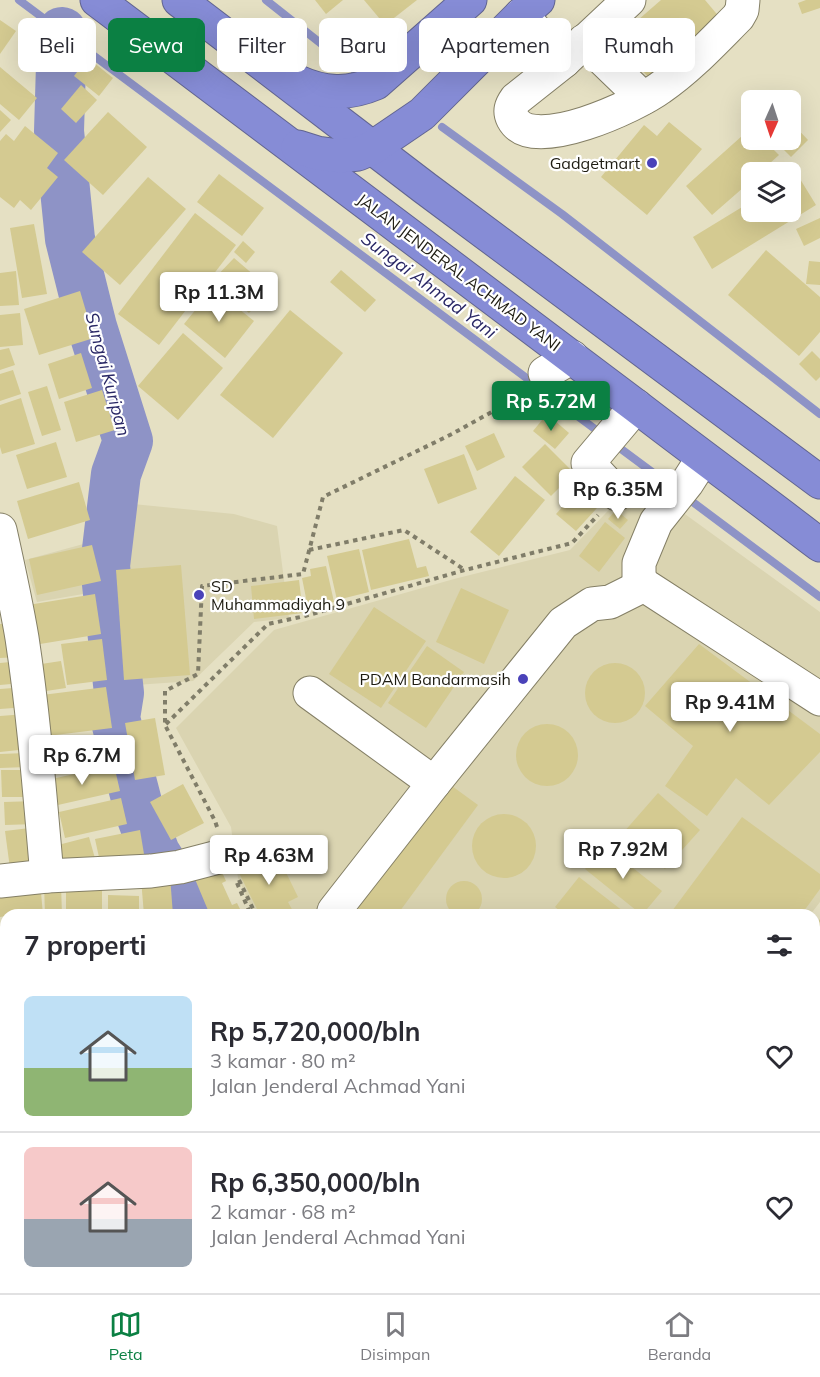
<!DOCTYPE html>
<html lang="id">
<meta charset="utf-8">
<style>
body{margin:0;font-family:Mulish,sans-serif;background:#f2f2f3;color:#2b2b33;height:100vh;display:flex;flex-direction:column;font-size:22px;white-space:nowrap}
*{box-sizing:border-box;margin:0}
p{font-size:20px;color:#7c7c81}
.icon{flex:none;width:33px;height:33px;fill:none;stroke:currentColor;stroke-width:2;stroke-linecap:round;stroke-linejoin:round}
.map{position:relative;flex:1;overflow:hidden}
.details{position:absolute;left:0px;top:909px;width:820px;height:384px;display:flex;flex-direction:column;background:#fff;border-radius:18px 18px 0 0;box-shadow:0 6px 24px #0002}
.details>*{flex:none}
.guide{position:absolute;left:18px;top:18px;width:784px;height:54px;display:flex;gap:12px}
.needle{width:39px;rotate:183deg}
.fabs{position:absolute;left:741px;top:90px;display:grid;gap:12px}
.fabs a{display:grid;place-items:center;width:60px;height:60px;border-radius:9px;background:#fff;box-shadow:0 6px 24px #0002;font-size:30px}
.price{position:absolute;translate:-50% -51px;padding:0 14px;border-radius:6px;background:#fff;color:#222;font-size:20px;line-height:39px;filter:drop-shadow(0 2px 3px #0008)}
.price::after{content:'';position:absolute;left:50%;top:36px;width:18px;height:14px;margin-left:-9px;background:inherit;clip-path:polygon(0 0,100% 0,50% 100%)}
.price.current{background:#0b8043;color:#fff}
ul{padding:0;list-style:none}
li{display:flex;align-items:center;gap:18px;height:150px;padding:0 24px}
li+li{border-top:2px solid #e1e1e2}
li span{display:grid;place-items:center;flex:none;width:168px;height:120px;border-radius:9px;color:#555}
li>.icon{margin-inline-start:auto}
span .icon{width:72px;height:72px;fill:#fffc;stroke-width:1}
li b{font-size:26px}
h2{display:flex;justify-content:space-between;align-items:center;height:72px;padding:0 24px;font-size:26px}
.pill{padding:0 21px;border-radius:9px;background:#fff;box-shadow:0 6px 24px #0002;font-size:21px;line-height:54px}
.pill.current{background:#0b8043;color:#fff}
.tabs{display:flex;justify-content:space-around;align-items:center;height:84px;border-top:2px solid #e1e1e2;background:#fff;font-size:16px;color:#7c7c81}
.tabs a{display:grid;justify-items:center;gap:3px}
.tabs .current{color:#0b8043}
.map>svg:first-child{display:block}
.built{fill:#dad4b1}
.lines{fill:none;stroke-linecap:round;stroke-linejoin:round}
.stream{stroke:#8e93c6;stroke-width:8}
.river{stroke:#8e93c6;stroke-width:50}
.building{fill:#d4ca91}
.minor-casing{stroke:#847f65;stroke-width:35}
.highway-casing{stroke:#626591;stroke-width:35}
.path{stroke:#807d69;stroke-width:4;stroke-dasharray:4.5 4.5;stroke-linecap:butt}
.minor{stroke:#fff;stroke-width:33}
.highway{stroke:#868cd6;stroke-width:33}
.poi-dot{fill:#4a42b9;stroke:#fff;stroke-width:2}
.labels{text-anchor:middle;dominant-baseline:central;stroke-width:4.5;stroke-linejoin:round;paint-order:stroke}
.poi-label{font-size:16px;fill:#1e1c12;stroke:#fff;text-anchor:end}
.street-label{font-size:16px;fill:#1e1c12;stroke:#fff}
.water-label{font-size:18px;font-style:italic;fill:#292765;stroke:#fff}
</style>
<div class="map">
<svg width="820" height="1293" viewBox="0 0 820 1293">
<rect width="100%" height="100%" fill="#e5e0c3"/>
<g class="built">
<polygon points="638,480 820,612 820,902 810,915 255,915 238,878 231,827 176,728 274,630 454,579 570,550"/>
<polygon points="133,504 234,514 277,526 289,618 254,622 193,681 121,686 112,589 37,602 25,560 98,540"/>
</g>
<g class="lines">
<g class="stream">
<polyline points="19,0 603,435"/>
<polyline points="266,0 362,76"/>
<polyline points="442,127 562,214 820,414"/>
<polyline points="613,443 675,489"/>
<polyline points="686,497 820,597"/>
</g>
<g class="river">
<polyline points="62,32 59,131 70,239 92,327 128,441 116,474 105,566 119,693 115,718 139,810 155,853 194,915"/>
<polyline points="304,1293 307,1287"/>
</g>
</g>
<g class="building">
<polygon points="315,0 343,0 326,14"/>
<polygon points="364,0 417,0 385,25"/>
<polygon points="661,0 705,0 721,19 650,79 615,40"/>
<polygon points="806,0 820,0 820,8 802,14 798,3"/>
<polygon points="0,20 16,31 0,54"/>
<polygon points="88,58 113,78 99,96 74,76"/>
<polygon points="0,67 37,98 19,120 0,104"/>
<polygon points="81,85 97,100 76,123 61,109"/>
<polygon points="0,110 11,120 0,132"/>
<polygon points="108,112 147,147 103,195 64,160"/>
<polygon points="790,121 808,140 791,157 774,140 790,140"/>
<polygon points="669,122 702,149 647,215 601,177 644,125 657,136"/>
<polygon points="25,126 58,153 47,168 58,177 31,210 20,200 14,208 0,197 0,141 6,134 14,141"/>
<polygon points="752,127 752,140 764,140 779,155 760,172 752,172 752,180 712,215 686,186"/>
<polygon points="219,174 264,208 242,236 197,202"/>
<polygon points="797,174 816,205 712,269 693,237 752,201 752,212 790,212 790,177"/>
<polygon points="148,177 186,209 120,285 82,252"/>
<polygon points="195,213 236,245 159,345 118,314"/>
<polygon points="820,218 820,238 804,246 796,229"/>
<polygon points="34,224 47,294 22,298 10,228"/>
<polygon points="243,241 255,252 246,263 234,252"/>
<polygon points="766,250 820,297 820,332 799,356 728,295"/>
<polygon points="234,258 255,276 235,298 214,279"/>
<polygon points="809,261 820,262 820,285 806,284"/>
<polygon points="341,270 376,300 365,312 330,282"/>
<polygon points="16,271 19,305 0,306 0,273"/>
<polygon points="213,288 254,321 225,358 184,324"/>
<polygon points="80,291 94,338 39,355 24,309"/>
<polygon points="245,292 258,303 249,313 237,303"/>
<polygon points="290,310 343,353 273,438 220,395"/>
<polygon points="20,313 23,345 0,347 0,315"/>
<polygon points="183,333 223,368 178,420 138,386"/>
<polygon points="9,348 15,365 0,370 0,350"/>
<polygon points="812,351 820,359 820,377 816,381 799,364"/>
<polygon points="81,353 92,388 59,399 48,364"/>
<polygon points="13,370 21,394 0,401 0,374"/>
<polygon points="47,386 61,430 42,436 28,392"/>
<polygon points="102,390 115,430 76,442 64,402"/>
<polygon points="21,398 35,444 2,454 0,447 0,405"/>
<polygon points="547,414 569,433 555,449 533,431"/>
<polygon points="494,433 505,457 477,471 465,446"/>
<polygon points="56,442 67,477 27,489 16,455"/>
<polygon points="545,444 574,473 551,496 522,467"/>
<polygon points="464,454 477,489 438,504 424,469"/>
<polygon points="515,476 545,500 499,556 470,532"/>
<polygon points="587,480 607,497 576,531 556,514"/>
<polygon points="79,482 90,520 28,539 17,501"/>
<polygon points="616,510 628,520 620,529 608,519"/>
<polygon points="605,522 625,538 599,572 579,556"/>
<polygon points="409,539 417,568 426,566 429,576 371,590 362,550"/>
<polygon points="92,545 101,581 37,595 29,559"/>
<polygon points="359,549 369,592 337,600 327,556"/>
<polygon points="181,565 190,675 124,680 116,570"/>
<polygon points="326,566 334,602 308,608 302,578 311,576 310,569"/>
<polygon points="299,580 303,613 254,619 251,586"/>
<polygon points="461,588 509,610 484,664 436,642"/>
<polygon points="95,594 101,634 34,645 28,605"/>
<polygon points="374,607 426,641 381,708 329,674"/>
<polygon points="0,624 19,624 20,657 0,658"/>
<polygon points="102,639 107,680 67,685 61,644"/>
<polygon points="699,644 820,734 820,752 769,805 736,778 707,816 665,786 693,746 645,706"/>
<polygon points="427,646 464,672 426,728 388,703"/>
<polygon points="21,661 22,683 0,685 0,663"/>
<polygon points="61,661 66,688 33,693 28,666"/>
<circle cx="615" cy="693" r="30"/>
<polygon points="26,687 27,707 0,709 0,689"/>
<polygon points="106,687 112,728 39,737 34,696"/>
<polygon points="26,714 28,749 0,752 0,716"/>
<polygon points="155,718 165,775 135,780 125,723"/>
<circle cx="547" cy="755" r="31"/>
<polygon points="104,735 109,761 54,770 50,743"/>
<polygon points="26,753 27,767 0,768 0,754"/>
<polygon points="114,765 120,791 49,807 43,781"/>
<polygon points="1,770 33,770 33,797 2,797"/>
<polygon points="445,781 478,805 397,915 367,915 354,905"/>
<polygon points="183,784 204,823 171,840 150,802"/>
<polygon points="658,793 700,830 665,869 623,833"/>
<polygon points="121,798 127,824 65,838 59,812"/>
<polygon points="36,801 36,824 5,825 4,802"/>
<circle cx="504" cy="846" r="32"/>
<polygon points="742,817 820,874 820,889 801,915 669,915"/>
<polygon points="38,827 43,872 11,876 5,831"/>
<polygon points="140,830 144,854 100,862 95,839"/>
<polygon points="89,837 96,862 65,870 58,845"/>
<polygon points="604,845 662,891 642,915 585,869"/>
<polygon points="276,852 298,897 288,902 295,915 260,915 238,871"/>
<polygon points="217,861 226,881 222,883 232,905 237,903 243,915 210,915 192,872"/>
<polygon points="170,876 173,915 144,915 141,879"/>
<polygon points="579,877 628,915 565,915 555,907"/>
<polygon points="102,878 102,915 66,915 66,879"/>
<polygon points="40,881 43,915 6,915 6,916 0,917 0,884"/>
<circle cx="464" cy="899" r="18"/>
<polygon points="44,884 61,884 62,915 45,915"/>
<polygon points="108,895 139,896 139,915 108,915"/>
<polygon points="820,919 820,938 814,934 814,927"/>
<polygon points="6,951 6,1025 0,1025 0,952"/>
<polygon points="814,996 820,1000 820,1037 814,1033"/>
<polygon points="1,1032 6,1033 6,1071 0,1070 0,1038"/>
<polygon points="1,1093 6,1114 6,1139 0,1141"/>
<polygon points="814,1129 820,1132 820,1153 814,1165"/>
<polygon points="6,1164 6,1227 0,1228 0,1165"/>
<polygon points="814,1166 820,1168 820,1207 814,1205"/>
<polygon points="0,1263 1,1263 7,1293 0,1293"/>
<polygon points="9,1287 33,1287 34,1288 10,1293"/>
<polygon points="245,1287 256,1287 256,1293 211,1293 211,1291"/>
<polygon points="267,1287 292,1289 291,1293 267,1293"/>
<polygon points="384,1287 413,1287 414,1293 385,1293"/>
<polygon points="544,1287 578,1287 578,1293 543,1293"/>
<polygon points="584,1287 609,1287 608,1293 584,1293"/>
<polygon points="618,1287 695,1288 695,1293 618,1293"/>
<polygon points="208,1288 208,1293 174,1293 174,1291"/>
<polygon points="707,1289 771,1291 771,1293 707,1293"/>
</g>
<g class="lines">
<defs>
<g id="minor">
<path d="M 629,0 L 564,61 L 516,99 C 511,106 509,111 513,119 C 532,155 637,105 660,88 C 689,68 713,42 738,17 L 742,10 L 743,0"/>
<polyline points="521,15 564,61"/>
<polyline points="584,41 643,98"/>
<polyline points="545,373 572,357"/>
<polyline points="703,458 687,483 656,522 639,563 639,577 644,585 820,699"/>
<polyline points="617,494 588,463 636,406"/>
<path d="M 0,530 C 8,566 16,602 22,638 C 34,717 40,797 47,876"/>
<polyline points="310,693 434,783"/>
<polyline points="0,881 47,876 151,871 180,867 226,855"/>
<polyline points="333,915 334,911 434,783 563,623 592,604 610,602 644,585"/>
<polyline points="0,949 6,949"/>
<polyline points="814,1121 820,1123"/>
<polyline points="0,1153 6,1152"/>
<polyline points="0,1237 6,1236"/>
<polyline points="814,1280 820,1280"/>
<polyline points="360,1287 366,1289 371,1293"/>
<polyline points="90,1291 158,1287"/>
<polyline points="477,1293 509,1287"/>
</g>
<g id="highway">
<path d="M 97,0 L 636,406 C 697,453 759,498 820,545"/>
<polyline points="179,0 425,188 820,482"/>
<path d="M 296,81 C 324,94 348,95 376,83 L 470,0"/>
<polyline points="298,147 317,153 340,156 358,154 372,148 422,114 521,15 538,0"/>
</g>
</defs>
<use href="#minor" class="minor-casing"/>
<use href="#highway" class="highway-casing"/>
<g class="path">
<polyline points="309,550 404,530 465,570"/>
<polyline points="166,724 268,624 305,616 465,570 572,543 598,515"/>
<polyline points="217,827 215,821 165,725 165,691 198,674 202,586 303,574 323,497 452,434 524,394"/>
<polyline points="239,880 256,915"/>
<polyline points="237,883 251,915"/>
</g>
<use href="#minor" class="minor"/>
<use href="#highway" class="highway"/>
</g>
<g class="poi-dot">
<circle cx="652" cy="163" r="6"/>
<circle cx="199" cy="595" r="6"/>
<circle cx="523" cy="679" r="6"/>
</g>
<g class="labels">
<g class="poi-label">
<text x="640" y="163">Gadgetmart</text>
<text x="211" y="586" text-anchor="start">SD<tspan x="211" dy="18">Muhammadiyah 9</tspan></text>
<text x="511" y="679">PDAM Bandarmasih</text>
</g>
<g class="street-label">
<text transform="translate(459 272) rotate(37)">JALAN JENDERAL ACHMAD YANI</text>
</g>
<g class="water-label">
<text transform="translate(429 285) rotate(37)">Sungai Ahmad Yani</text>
<text transform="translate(108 374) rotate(75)">Sungai Kuripan</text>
</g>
</g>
</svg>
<div class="fabs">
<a><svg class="needle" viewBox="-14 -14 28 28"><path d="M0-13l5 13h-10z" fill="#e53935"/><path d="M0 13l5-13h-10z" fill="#7c7c81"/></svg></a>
<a><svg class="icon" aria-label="layers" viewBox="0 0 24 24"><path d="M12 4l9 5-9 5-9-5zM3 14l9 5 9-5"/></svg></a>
</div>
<b class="price" style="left:219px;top:323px">Rp 11.3M</b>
<b class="price current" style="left:551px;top:432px">Rp 5.72M</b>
<b class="price" style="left:618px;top:520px">Rp 6.35M</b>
<b class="price" style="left:730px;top:733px">Rp 9.41M</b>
<b class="price" style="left:82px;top:786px">Rp 6.7M</b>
<b class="price" style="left:623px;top:880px">Rp 7.92M</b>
<b class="price" style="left:269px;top:886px">Rp 4.63M</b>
<div class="guide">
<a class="pill">Beli</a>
<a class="pill current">Sewa</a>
<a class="pill">Filter</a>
<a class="pill">Baru</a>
<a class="pill">Apartemen</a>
<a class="pill">Rumah</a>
</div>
<section class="details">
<h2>7 properti<svg class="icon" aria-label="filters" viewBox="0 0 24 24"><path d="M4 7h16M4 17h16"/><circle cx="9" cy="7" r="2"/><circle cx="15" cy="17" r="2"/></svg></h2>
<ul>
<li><span style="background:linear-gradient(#bfe0f5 60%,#8fb573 0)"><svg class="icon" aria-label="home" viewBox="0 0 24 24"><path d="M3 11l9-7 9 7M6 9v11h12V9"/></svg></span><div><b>Rp 5,720,000/bln</b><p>3 kamar · 80 m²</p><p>Jalan Jenderal Achmad Yani</p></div><svg class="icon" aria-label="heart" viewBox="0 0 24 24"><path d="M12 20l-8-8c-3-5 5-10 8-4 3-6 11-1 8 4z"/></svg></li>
<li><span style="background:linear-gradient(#f6c9c9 60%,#9aa5b1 0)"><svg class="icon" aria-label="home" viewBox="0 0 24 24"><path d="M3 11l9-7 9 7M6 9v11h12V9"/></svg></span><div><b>Rp 6,350,000/bln</b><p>2 kamar · 68 m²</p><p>Jalan Jenderal Achmad Yani</p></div><svg class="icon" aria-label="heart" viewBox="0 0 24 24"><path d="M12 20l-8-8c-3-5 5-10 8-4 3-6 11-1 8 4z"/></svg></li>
</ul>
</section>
</div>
<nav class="tabs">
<a class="current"><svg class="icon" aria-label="map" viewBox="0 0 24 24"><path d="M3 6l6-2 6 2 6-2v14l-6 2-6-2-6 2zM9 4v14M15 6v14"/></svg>Peta</a>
<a><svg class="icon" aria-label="saved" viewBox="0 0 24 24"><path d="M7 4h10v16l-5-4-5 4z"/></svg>Disimpan</a>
<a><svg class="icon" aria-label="home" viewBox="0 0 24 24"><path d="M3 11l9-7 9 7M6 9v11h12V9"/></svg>Beranda</a>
</nav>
